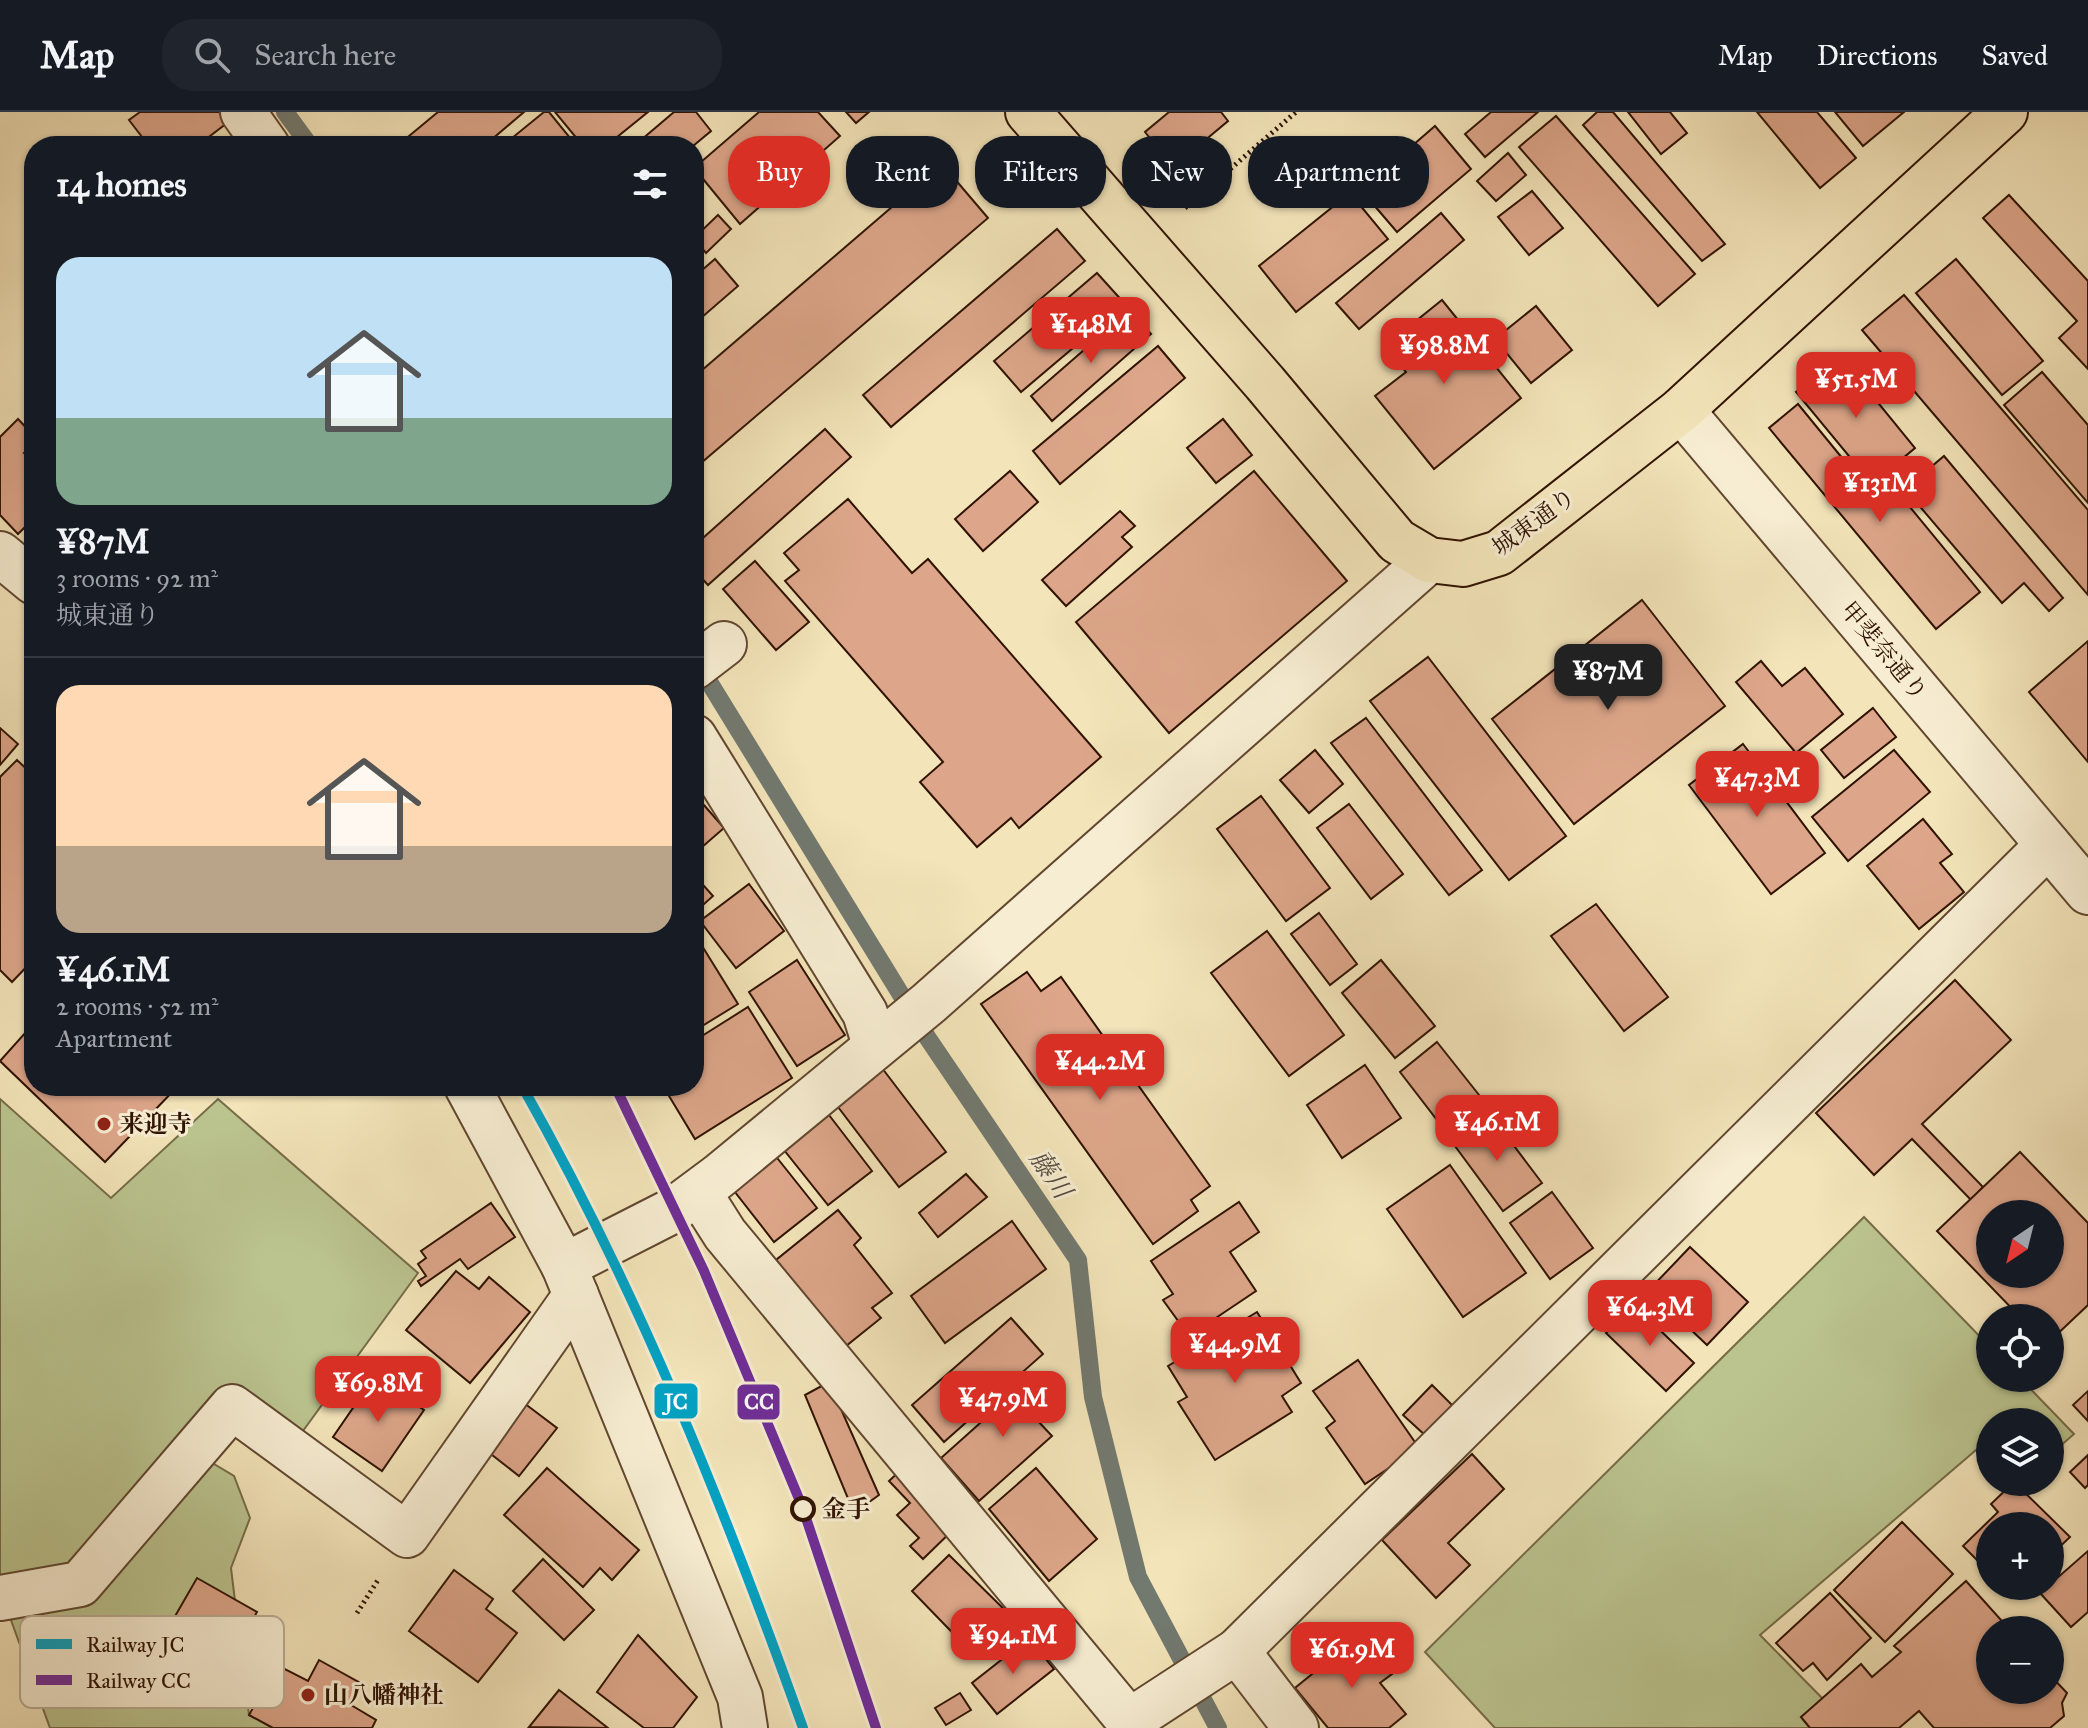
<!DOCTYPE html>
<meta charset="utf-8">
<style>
body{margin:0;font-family:"IM FELL Great Primer","Noto Serif JP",serif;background:#20242c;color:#f1f3f6;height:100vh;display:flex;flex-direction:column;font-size:30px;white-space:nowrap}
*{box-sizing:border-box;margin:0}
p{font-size:26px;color:#9ea1a6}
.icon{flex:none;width:44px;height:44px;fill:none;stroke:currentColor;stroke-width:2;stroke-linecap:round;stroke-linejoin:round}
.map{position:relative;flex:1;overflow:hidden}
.side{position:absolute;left:24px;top:24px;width:680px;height:960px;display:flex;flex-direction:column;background:#171b24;border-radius:32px;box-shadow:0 2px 6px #0004}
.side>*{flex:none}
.banner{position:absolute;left:728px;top:24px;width:760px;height:72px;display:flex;gap:16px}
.needle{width:52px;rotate:215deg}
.tools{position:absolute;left:1976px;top:1088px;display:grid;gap:16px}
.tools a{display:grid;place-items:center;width:88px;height:88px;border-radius:50%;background:#171b24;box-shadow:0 2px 6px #0004;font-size:40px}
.price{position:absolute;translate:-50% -68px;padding:0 18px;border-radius:16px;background:#d93025;color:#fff;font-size:26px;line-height:52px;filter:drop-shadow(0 2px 4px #0008)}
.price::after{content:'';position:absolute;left:50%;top:48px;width:24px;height:18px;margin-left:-12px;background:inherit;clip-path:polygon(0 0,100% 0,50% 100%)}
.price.current{background:#222;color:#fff}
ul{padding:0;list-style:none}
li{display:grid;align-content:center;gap:16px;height:424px;padding:0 32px}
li+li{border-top:2px solid #363941}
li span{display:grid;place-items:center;height:248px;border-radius:24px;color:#555}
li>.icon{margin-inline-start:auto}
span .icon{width:144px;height:144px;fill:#fffc;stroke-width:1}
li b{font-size:34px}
h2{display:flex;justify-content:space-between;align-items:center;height:96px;padding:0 32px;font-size:34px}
.tag{padding:0 28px;border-radius:32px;background:#171b24;box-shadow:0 2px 6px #0004;font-size:28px;line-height:72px}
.tag.current{background:#d93025;color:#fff}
header{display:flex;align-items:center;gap:48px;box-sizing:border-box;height:112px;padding:0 40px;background:#171b24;border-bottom:2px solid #363941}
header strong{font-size:38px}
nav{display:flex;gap:44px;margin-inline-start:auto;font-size:28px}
.search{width:560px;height:72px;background:#20242c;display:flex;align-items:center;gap:20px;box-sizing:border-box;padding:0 28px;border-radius:32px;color:#9ea1a6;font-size:30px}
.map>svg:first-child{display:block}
.green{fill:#bbc48f;stroke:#766c48;stroke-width:2}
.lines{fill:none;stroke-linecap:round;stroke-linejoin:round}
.stream{stroke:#72796f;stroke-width:18}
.building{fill:#dda68a;stroke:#301302;stroke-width:2;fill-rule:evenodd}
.minor-casing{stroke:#614730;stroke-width:48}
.highway-casing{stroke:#301302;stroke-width:48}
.path{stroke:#301302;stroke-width:5;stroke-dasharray:2 4;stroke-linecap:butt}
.minor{stroke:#f7edd2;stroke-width:44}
.highway{stroke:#f3e4b9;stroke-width:44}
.rail-1-casing{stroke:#f7edd2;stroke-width:16}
.rail-2-casing{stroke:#f7edd2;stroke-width:16}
.rail-1{stroke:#02a2c4;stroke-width:10}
.rail-2{stroke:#6f2d98;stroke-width:10}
.poi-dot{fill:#8f2418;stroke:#f7edd2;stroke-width:3}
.stop-dot{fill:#f7edd2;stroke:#301302;stroke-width:4}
.labels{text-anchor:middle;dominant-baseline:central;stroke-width:6;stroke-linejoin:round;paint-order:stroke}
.street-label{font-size:24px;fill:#301302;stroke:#f7edd2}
.poi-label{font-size:24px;font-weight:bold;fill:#301302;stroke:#f7edd2;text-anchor:start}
.stop-label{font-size:24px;font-weight:bold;fill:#301302;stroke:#f7edd2;text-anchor:start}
.water-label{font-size:26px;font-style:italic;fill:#564e41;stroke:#f7edd2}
.key{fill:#f7edd2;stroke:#bbac94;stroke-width:2}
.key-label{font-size:22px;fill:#301302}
.line-badge{stroke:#f7edd2;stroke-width:3}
.badge-label{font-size:22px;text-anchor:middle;font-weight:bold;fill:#fff}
</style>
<header>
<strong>Map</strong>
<div class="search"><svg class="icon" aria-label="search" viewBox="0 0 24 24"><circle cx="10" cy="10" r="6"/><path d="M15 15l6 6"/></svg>Search here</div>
<nav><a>Map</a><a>Directions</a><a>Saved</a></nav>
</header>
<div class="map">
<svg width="2088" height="1616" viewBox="0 0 2088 1616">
<rect width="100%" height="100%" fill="#f3e4b9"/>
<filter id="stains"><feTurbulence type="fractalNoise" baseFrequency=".0025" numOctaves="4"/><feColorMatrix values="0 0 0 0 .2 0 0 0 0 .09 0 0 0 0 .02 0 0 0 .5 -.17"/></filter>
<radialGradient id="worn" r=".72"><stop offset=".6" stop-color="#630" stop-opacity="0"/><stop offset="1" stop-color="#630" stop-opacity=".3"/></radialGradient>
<g class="green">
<polygon points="0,987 111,1086 218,987 418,1161 289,1338 232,1295 194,1340 234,1364 250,1406 231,1456 249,1603 273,1616 50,1616 3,1486 0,1486"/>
<polygon points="1864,1105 1990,1235 1990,1266 2020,1266 2074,1322 2050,1343 2050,1310 1990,1310 1990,1326 1760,1523 1823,1587 1801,1605 1810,1616 1495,1616 1425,1540"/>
</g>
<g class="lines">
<g class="stream">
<polyline points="285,0 310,34"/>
<polyline points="698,552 927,925 1078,1148 1093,1285 1138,1465 1218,1616"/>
</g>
</g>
<g class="building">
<polygon points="140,0 219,0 227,11 197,34 149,34 129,8"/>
<polygon points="438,0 524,0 484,34 397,34"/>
<polygon points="544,0 549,0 571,27 562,34 519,34 512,26"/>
<polygon points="555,0 648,0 606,34 583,34"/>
<polygon points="674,0 696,0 711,19 693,34 634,34"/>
<polygon points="759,0 818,0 840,24 740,112 694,56"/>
<polygon points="846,0 869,0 856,11"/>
<polygon points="1169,0 1221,0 1228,9 1173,55 1145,20"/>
<polygon points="1491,0 1538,0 1485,45 1465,22"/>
<polygon points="1597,0 1613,0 1725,132 1702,149 1583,13"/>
<polygon points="1628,0 1670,0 1687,21 1661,42"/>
<polygon points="1757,0 1817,0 1856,46 1820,76"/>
<polygon points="1835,0 1904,0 1863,34"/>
<polygon points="1556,4 1695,162 1658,194 1519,35"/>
<polygon points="1435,14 1471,57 1397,120 1361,78"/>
<polygon points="1508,41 1526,63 1496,89 1477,69"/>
<polygon points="942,52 988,106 694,357 694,265"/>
<polygon points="1532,79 1563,116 1529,143 1498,105"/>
<polygon points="1350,81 1388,127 1296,200 1259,154"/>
<polygon points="2009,83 2088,169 2088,257 2059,226 2077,209 1983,106"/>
<polygon points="1441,101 1464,128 1359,217 1336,191"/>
<polygon points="718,103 731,117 706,141 694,126"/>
<polygon points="1057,117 1085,149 891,315 863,283"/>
<polygon points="715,147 738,174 694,212 694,165"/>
<polygon points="1956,147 2043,249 2002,283 1916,181"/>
<polygon points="1097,161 1125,192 1021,280 994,249"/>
<polygon points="1904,183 2088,398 2088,483 1862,218"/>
<polygon points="1442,188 1521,286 1434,357 1375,284 1406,260 1385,234"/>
<polygon points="1536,194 1572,238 1531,271 1495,227"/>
<polygon points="1130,198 1151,222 1052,309 1031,284"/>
<polygon points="1158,234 1185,266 1060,372 1033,339"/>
<polygon points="1840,244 1915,336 1872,372 1796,280"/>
<polygon points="2042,260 2088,313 2088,391 2004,293"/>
<polygon points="1798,292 1883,396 1900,383 1980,480 1936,517 1769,316"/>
<polygon points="18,307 34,324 34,331 24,341 34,350 34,406 18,422 0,403 0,325"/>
<polygon points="1223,307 1252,343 1216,371 1187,336"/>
<polygon points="825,317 851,345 708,473 694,458 694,434"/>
<polygon points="1944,344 2063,486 2049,499 2024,471 2002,491 1905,377"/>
<polygon points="1010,359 1038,390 983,439 955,407"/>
<polygon points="1254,359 1347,469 1169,621 1076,510"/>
<polygon points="848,387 912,461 928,447 1101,645 1019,716 1011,706 977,735 920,670 943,650 785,469 799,458 784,441"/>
<polygon points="1120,399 1135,414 1122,425 1132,435 1066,494 1042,468"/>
<polygon points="755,449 809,510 776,538 723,477"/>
<polygon points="1642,488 1725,594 1574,712 1492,607"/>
<polygon points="2088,529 2088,650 2029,580"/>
<polygon points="1428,545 1566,724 1509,768 1370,589"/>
<polygon points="1761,549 1782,574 1805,556 1843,602 1796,641 1736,570"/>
<polygon points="1873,596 1896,625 1844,666 1821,638"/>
<polygon points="1366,606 1482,758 1449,783 1331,631"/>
<polygon points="0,616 18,632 0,653"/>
<polygon points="1743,632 1825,741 1771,782 1689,673"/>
<polygon points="1315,638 1343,672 1309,701 1280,668"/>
<polygon points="1894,638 1930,680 1848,749 1812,705"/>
<polygon points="17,648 34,664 34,847 12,870 0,858 0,665"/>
<polygon points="696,684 724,716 694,742 694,685"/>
<polygon points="1261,684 1330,776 1286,809 1217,717"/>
<polygon points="1349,692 1403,762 1371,787 1317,716"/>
<polygon points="1923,707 1952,742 1940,751 1964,780 1919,817 1867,754"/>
<polygon points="694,763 713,784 694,801"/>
<polygon points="749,772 784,819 736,856 700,809"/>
<polygon points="1596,792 1668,885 1624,919 1551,824"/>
<polygon points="1319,801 1357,852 1330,873 1291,822"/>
<polygon points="1267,819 1344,923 1289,964 1211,861"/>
<polygon points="699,829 738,892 694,919 694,832"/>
<polygon points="797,848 845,923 797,954 749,880"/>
<polygon points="1381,848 1435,914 1395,946 1342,881"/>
<polygon points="1027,860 1041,879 1061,865 1210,1074 1191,1088 1198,1099 1153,1132 981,892"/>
<polygon points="1955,868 2011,928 1922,1012 1983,1075 1971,1088 1912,1027 1874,1063 1816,1001"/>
<polygon points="748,895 792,966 695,1027 663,974 694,974 694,929"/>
<polygon points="34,911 34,974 178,974 105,1050 0,949"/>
<polygon points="1437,930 1483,988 1444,1017 1400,960"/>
<polygon points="1365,953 1401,1006 1342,1046 1307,993"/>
<polygon points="882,956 946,1040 899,1075 835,991"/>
<polygon points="1490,1002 1542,1071 1503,1099 1452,1030"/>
<polygon points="829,1003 872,1059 828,1093 784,1038"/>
<path d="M 2020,1040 L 2088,1111 L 2088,1193 L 2050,1229 L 2050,1206 L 2021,1206 L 1937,1119 ZM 1990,1102 L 2050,1102 L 2050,1162 L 1990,1162 Z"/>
<polygon points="774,1042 817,1096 774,1130 731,1075"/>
<polygon points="1450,1053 1526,1161 1463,1205 1387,1097"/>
<polygon points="966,1062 987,1085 938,1125 919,1101"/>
<polygon points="1552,1080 1593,1136 1550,1167 1510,1111"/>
<polygon points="1239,1090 1259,1120 1230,1140 1256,1179 1189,1224 1163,1188 1173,1182 1151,1149"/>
<polygon points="491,1091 515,1125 468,1157 460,1147 421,1174 418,1169 426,1164 418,1152 426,1146 421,1139"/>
<polygon points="838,1098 861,1126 854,1133 892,1181 872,1196 881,1206 846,1234 776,1148"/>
<polygon points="1012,1109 1046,1157 945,1231 911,1184"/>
<polygon points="1690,1135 1748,1190 1707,1233 1649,1178"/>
<polygon points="456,1159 479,1177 489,1165 530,1200 470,1271 406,1218"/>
<polygon points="1634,1193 1694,1251 1666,1279 1606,1221"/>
<polygon points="1257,1200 1301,1271 1282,1284 1292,1300 1215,1348 1178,1290 1187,1285 1168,1254"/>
<polygon points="1011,1206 1043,1242 944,1330 912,1293"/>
<polygon points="1358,1248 1419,1336 1365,1372 1326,1316 1335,1309 1313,1279"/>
<polygon points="1036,1261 1060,1287 1037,1308 1052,1324 979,1389 941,1346"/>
<polygon points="375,1264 424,1298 382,1359 333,1325"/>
<polygon points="829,1270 879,1383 854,1401 805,1283"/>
<polygon points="1432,1273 1454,1295 1426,1324 1403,1303"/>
<polygon points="2088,1279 2088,1309 2073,1293"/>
<polygon points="520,1288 557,1316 519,1364 482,1335"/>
<polygon points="1472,1342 1504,1377 1448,1431 1470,1453 1436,1486 1382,1428"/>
<polygon points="2088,1343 2088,1373 2085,1376 2070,1360"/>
<polygon points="904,1355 959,1412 923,1447 910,1434 919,1426 897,1403 910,1391 889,1369"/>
<polygon points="547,1356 639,1438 612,1468 600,1456 583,1475 504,1403"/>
<polygon points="1036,1356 1097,1427 1049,1469 989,1397"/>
<polygon points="2014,1370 2070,1425 2050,1444 2050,1414 1990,1414 1990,1461 1963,1434 1998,1400 1991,1392"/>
<polygon points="1902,1410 1953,1462 1885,1530 1834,1478"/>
<polygon points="2088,1439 2088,1500 2071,1515 2040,1481"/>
<polygon points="949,1443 1015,1508 977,1546 912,1479"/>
<polygon points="543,1447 594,1498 564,1528 513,1479"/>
<polygon points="454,1458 493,1487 486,1497 517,1521 478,1570 409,1519"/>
<polygon points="197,1466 257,1500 242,1527 266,1542 243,1583 203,1560 211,1546 166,1520"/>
<polygon points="1966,1469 2010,1518 1990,1518 1990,1578 2050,1578 2050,1563 2067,1581 2062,1591 2064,1604 2050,1616 1934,1616 1919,1599 1899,1616 1810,1616 1801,1605 1861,1552 1872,1565 1901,1540 1894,1534"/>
<polygon points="1830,1481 1871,1526 1827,1568 1813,1551 1803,1559 1776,1531"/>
<polygon points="638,1523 697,1585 673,1616 644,1616 597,1580"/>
<polygon points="1360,1523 1392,1562 1380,1571 1406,1602 1389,1616 1328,1616 1295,1576"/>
<polygon points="1029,1526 1054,1557 997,1602 972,1571"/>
<polygon points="319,1548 362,1572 351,1593 376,1608 372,1616 273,1616 249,1603 277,1553 308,1569"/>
<polygon points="559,1578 608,1616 529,1615"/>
<polygon points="960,1581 971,1598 946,1613 935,1596"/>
</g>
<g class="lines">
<defs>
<g id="minor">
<polyline points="243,0 267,34"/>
<polyline points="1681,298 2088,780"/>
<polyline points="0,442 34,470"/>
<polyline points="694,555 724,532"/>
<polyline points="694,625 865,901 875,933"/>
<polyline points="467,974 564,1154 740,1585 745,1616"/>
<polyline points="699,1081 725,1122 1135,1616"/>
<polyline points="564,1154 672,1099 719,1064 929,891 1429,448"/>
<polyline points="0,1486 80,1472 232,1295 407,1423 576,1183"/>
<polyline points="1237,1539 1296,1616"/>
<polyline points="1131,1608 1237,1539 2048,733"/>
</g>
<polyline id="highway" points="1028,0 1265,271 1397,429 1429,448 1463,452 1499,441 1681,298 2005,0"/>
</defs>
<use href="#minor" class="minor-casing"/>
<use href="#highway" class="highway-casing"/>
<g class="path">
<polyline points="1185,96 1296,0"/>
<polyline points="357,1501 378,1468"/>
</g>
<use href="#minor" class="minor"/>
<use href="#highway" class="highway"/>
<defs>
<path id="rail-1" d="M 522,974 C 638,1179 724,1394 803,1616"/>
<polyline id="rail-2" points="615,974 704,1159 802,1394 876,1616"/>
</defs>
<use href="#rail-1" class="rail-1-casing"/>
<use href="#rail-2" class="rail-2-casing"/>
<use href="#rail-1" class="rail-1"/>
<use href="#rail-2" class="rail-2"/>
</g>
<g class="poi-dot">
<circle cx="104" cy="1012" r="8"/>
<circle cx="308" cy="1583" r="8"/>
</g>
<circle class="stop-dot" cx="803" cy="1397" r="11"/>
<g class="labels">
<g class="street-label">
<text transform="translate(1534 410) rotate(-36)">城東通り</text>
<text transform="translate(1884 539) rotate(50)">甲斐奈通り</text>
</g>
<g class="poi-label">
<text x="120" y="1012">来迎寺</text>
<text x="324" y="1583">山八幡神社</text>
</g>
<g class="stop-label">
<text x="822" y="1397">金手</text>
</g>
<g class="water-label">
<text transform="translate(1051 1062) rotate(56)">藤川</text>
</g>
</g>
<rect x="20" y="1504" width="264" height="92" rx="12" class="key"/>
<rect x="36" y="1527" width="36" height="10" fill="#02a2c4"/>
<rect x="36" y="1563" width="36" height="10" fill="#6f2d98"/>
<g class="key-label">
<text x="86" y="1540">Railway JC</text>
<text x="86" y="1576">Railway CC</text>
</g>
<g class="line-badge">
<rect x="653" y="1270" width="46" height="38" rx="8" fill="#02a2c4"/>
<rect x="736" y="1271" width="45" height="38" rx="8" fill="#6f2d98"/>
</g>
<g class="badge-label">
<text x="676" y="1297">JC</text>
<text x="759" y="1297">CC</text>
</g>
<rect width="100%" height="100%" filter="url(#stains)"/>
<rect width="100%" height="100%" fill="url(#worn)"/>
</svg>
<div class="tools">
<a><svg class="needle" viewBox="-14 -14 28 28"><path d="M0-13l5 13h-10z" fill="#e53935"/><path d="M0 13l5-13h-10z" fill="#9ea1a6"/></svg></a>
<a><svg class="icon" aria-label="locate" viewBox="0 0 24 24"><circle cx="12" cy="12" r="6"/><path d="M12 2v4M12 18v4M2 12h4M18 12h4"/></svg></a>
<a><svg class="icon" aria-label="layers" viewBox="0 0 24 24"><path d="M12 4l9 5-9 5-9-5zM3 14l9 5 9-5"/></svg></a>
<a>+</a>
<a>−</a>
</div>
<b class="price" style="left:1091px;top:253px">¥148M</b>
<b class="price" style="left:1444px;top:274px">¥98.8M</b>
<b class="price" style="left:1856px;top:308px">¥51.5M</b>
<b class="price" style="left:1880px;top:412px">¥131M</b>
<b class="price current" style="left:1608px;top:600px">¥87M</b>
<b class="price" style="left:1757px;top:707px">¥47.3M</b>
<b class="price" style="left:1100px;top:990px">¥44.2M</b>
<b class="price" style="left:1497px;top:1051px">¥46.1M</b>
<b class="price" style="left:1650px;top:1236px">¥64.3M</b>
<b class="price" style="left:1235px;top:1273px">¥44.9M</b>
<b class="price" style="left:378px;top:1312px">¥69.8M</b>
<b class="price" style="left:1003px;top:1327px">¥47.9M</b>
<b class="price" style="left:1013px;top:1564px">¥94.1M</b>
<b class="price" style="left:1352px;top:1578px">¥61.9M</b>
<div class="banner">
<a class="tag current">Buy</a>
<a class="tag">Rent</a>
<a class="tag">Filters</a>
<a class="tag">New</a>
<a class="tag">Apartment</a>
</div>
<section class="side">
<h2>14 homes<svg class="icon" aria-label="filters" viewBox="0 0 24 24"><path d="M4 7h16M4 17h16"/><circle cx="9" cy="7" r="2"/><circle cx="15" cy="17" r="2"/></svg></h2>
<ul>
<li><span style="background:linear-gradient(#bfe0f5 65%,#7fa58c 0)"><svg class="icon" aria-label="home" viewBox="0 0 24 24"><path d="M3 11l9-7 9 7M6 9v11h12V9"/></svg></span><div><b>¥87M</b><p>3 rooms · 92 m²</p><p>城東通り</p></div></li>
<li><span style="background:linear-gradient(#ffd9b3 65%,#b9a48a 0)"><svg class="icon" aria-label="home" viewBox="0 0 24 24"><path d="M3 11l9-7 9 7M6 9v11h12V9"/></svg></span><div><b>¥46.1M</b><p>2 rooms · 52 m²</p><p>Apartment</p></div></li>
</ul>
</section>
</div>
